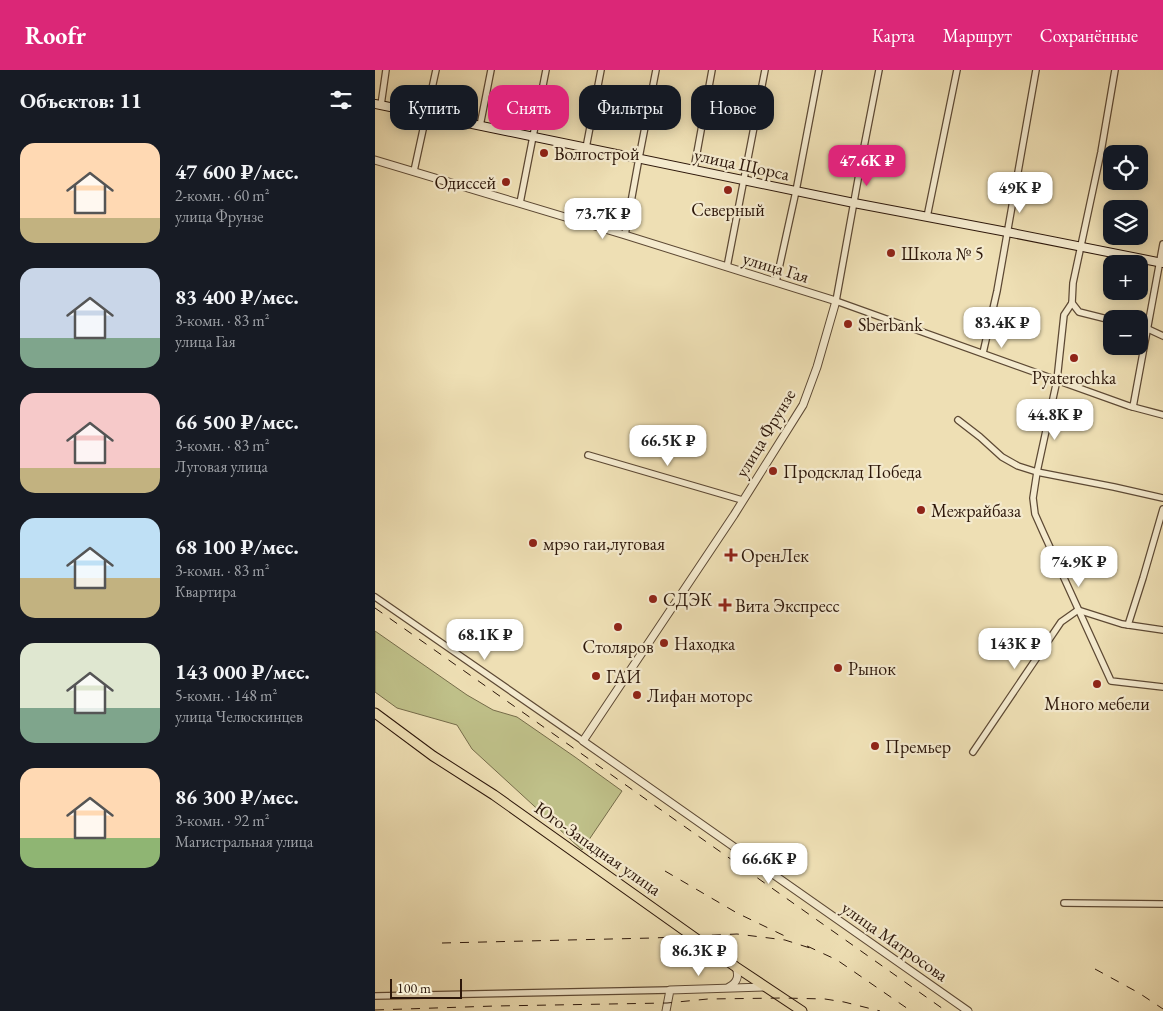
<!DOCTYPE html>
<html lang="ru">
<meta charset="utf-8">
<style>
body{margin:0;font-family:"EB Garamond",serif;background:#242831;color:#f1f3f6;height:100vh;display:flex;flex-direction:column;font-size:19px;white-space:nowrap}
*{box-sizing:border-box;margin:0}
p{font-size:16px;color:#9ea1a6}
.icon{flex:none;width:28px;height:28px;fill:none;stroke:currentColor;stroke-width:2;stroke-linecap:round;stroke-linejoin:round}
.map{position:relative;flex:1;overflow:hidden}
.details{display:flex;flex-direction:column;background:#171b24;width:375px}
.details>*{flex:none}
.hud{position:absolute;left:15px;top:15px;width:475px;height:45px;display:flex;gap:10px}
.fabs{position:absolute;left:728px;top:75px;display:grid;gap:10px}
.fabs a{display:grid;place-items:center;width:45px;height:45px;border-radius:10px;background:#171b24;box-shadow:0 2px 12px #0003;font-size:25px}
.scale{position:absolute;left:15px;bottom:12px;width:72px;box-sizing:border-box;padding-left:5px;border:2px solid #2d170a;border-top:0;font-size:14px;line-height:18px;white-space:nowrap;color:#2d170a;-webkit-text-stroke:4px #f4eace;paint-order:stroke}
.price{position:absolute;translate:-50% -42px;padding:0 11px;border-radius:10px;background:#fff;color:#222;font-size:16px;line-height:32px;filter:drop-shadow(0 1px 2px #0008)}
.price::after{content:'';position:absolute;left:50%;top:30px;width:15px;height:11px;margin-left:-8px;background:inherit;clip-path:polygon(0 0,100% 0,50% 100%)}
.price.on{background:#db2777;color:#fff}
ul{padding:0;list-style:none}
li{display:flex;align-items:center;gap:15px;height:125px;padding:0 20px}
li span{display:grid;place-items:center;flex:none;width:140px;height:100px;border-radius:15px;color:#555}
li>.icon{margin-inline-start:auto}
span .icon{width:60px;height:60px;fill:#fffc;stroke-width:1}
li b{font-size:21px}
h2{display:flex;justify-content:space-between;align-items:center;height:60px;padding:0 20px;font-size:21px}
.tag{padding:0 18px;border-radius:15px;background:#171b24;box-shadow:0 2px 12px #0003;font-size:18px;line-height:45px}
.tag.on{background:#db2777;color:#fff}
header{display:flex;align-items:center;gap:30px;box-sizing:border-box;height:70px;padding:0 25px;background:#db2777;color:#fff}
header strong{font-size:24px}
nav{display:flex;gap:28px;margin-inline-start:auto;font-size:18px}
main{display:flex;flex:1;min-height:0}
.map>svg:first-child{display:block}
.green{fill:#bfc089;stroke:#766c4a}
.lines{fill:none;stroke-linecap:round;stroke-linejoin:round}
.minor-casing{stroke:#5d4934;stroke-width:8}
.tertiary-casing{stroke:#5d4934;stroke-width:9}
.secondary-casing{stroke:#2d170a;stroke-width:10}
.primary-casing{stroke:#2d170a;stroke-width:11}
.minor{stroke:#f4eace;stroke-width:5.5}
.tertiary{stroke:#f4eace;stroke-width:7}
.secondary{stroke:#f4eace;stroke-width:8}
.primary{stroke:#eedfb4;stroke-width:9}
.rail{stroke:#2d170a;stroke-width:1;stroke-dasharray:9 9;stroke-linecap:butt}
.poi-dot{fill:#8f2418;stroke:#f4eace;stroke-width:2}
.labels{text-anchor:middle;dominant-baseline:central;stroke-width:4.5;stroke-linejoin:round;paint-order:stroke}
.poi-label{font-size:18px;fill:#2d170a;stroke:#f4eace;text-anchor:start}
.street-label{font-size:18px;fill:#2d170a;stroke:#f4eace}
</style>
<header>
<strong>Roofr</strong>
<nav><a>Карта</a><a>Маршрут</a><a>Сохранённые</a></nav>
</header>
<main>
<section class="details">
<h2>Объектов: 11<svg class="icon" aria-label="filters" viewBox="0 0 24 24"><path d="M4 7h16M4 17h16"/><circle cx="9" cy="7" r="2"/><circle cx="15" cy="17" r="2"/></svg></h2>
<ul>
<li><span style="background:linear-gradient(#ffd9b3 75%,#c2b280 0)"><svg class="icon" aria-label="home" viewBox="0 0 24 24"><path d="M3 11l9-7 9 7M6 9v11h12V9"/></svg></span><div><b>47 600 ₽/мес.</b><p>2-комн. · 60 m²</p><p>улица Фрунзе</p></div></li>
<li><span style="background:linear-gradient(#c9d6e8 70%,#7fa58c 0)"><svg class="icon" aria-label="home" viewBox="0 0 24 24"><path d="M3 11l9-7 9 7M6 9v11h12V9"/></svg></span><div><b>83 400 ₽/мес.</b><p>3-комн. · 83 m²</p><p>улица Гая</p></div></li>
<li><span style="background:linear-gradient(#f6c9c9 75%,#c2b280 0)"><svg class="icon" aria-label="home" viewBox="0 0 24 24"><path d="M3 11l9-7 9 7M6 9v11h12V9"/></svg></span><div><b>66 500 ₽/мес.</b><p>3-комн. · 83 m²</p><p>Луговая улица</p></div></li>
<li><span style="background:linear-gradient(#bfe0f5 60%,#c2b280 0)"><svg class="icon" aria-label="home" viewBox="0 0 24 24"><path d="M3 11l9-7 9 7M6 9v11h12V9"/></svg></span><div><b>68 100 ₽/мес.</b><p>3-комн. · 83 m²</p><p>Квартира</p></div></li>
<li><span style="background:linear-gradient(#dfe7d0 65%,#7fa58c 0)"><svg class="icon" aria-label="home" viewBox="0 0 24 24"><path d="M3 11l9-7 9 7M6 9v11h12V9"/></svg></span><div><b>143 000 ₽/мес.</b><p>5-комн. · 148 m²</p><p>улица Челюскинцев</p></div></li>
<li><span style="background:linear-gradient(#ffd9b3 70%,#8fb573 0)"><svg class="icon" aria-label="home" viewBox="0 0 24 24"><path d="M3 11l9-7 9 7M6 9v11h12V9"/></svg></span><div><b>86 300 ₽/мес.</b><p>3-комн. · 92 m²</p><p>Магистральная улица</p></div></li>
</ul>
</section>
<div class="map">
<svg width="788" height="941" viewBox="0 0 788 941">
<rect width="100%" height="100%" fill="#eedfb4"/>
<filter id="stains"><feTurbulence type="fractalNoise" baseFrequency=".004" numOctaves="4"/><feColorMatrix values="0 0 0 0 .2 0 0 0 0 .09 0 0 0 0 .02 0 0 0 .5 -.17"/></filter>
<radialGradient id="worn" r=".72"><stop offset=".6" stop-color="#630" stop-opacity="0"/><stop offset="1" stop-color="#630" stop-opacity=".3"/></radialGradient>
<polygon class="green" points="0,561 92,625 118,640 142,647 200,687 247,721 207,780 97,679 82,655 22,638 0,622"/>
<g class="lines">
<defs>
<g id="minor">
<polyline points="504,0 488,82 461,231 754,336 788,345"/>
<polyline points="740,0 726,82 698,213 697,233 689,245 682,310 662,402 658,428 660,444 668,462 736,611 788,617"/>
<polyline points="6,35 11,0"/>
<polyline points="105,56 116,0"/>
<polyline points="211,78 226,0"/>
<polyline points="319,99 337,0"/>
<polyline points="39,101 61,0"/>
<polyline points="145,133 171,0"/>
<polyline points="552,147 582,0"/>
<polyline points="250,165 264,88 281,0"/>
<polyline points="352,197 390,0"/>
<polyline points="401,212 421,121 444,0"/>
<polyline points="697,233 704,242 736,250"/>
<polyline points="764,257 773,259 788,266"/>
<polyline points="608,283 622,221 661,0"/>
<polyline points="758,337 788,174"/>
<polyline points="583,350 605,367 627,387 643,396 662,402 739,417 788,428"/>
<polyline points="213,385 367,430"/>
<polyline points="0,527 208,671"/>
<polyline points="753,555 768,508 788,439"/>
<polyline points="598,682 686,552 703,540 747,554 788,560"/>
<polyline points="689,833 788,834"/>
<polyline points="0,926 295,920"/>
</g>
<g id="tertiary">
<polyline points="0,90 250,165 461,231 442,297 428,335 359,445 208,671 593,941"/>
<path d="M 354,917 C 363,912 364,906 361,897"/>
<polyline points="291,941 295,920 390,917"/>
</g>
<polyline id="secondary" points="0,34 479,133 632,162 788,193"/>
<polyline id="primary" points="0,643 58,686 119,725 361,897 427,941"/>
</defs>
<use href="#minor" class="minor-casing"/>
<use href="#tertiary" class="tertiary-casing"/>
<use href="#secondary" class="secondary-casing"/>
<use href="#primary" class="primary-casing"/>
<use href="#minor" class="minor"/>
<use href="#tertiary" class="tertiary"/>
<use href="#secondary" class="secondary"/>
<use href="#primary" class="primary"/>
<g class="rail">
<polyline points="0,538 571,941"/>
<polyline points="290,801 362,843 414,868"/>
<polyline points="67,873 278,868 362,864 410,870 438,879"/>
<polyline points="432,876 462,890 536,941"/>
<polyline points="720,899 764,923 788,939"/>
<polyline points="0,940 120,936 292,933 333,929 408,928 450,929 469,932 505,941"/>
</g>
</g>
<g class="poi-dot">
<circle cx="169" cy="83" r="5"/>
<circle cx="131" cy="112" r="5"/>
<circle cx="353" cy="120" r="5"/>
<circle cx="516" cy="183" r="5"/>
<circle cx="473" cy="254" r="5"/>
<circle cx="699" cy="288" r="5"/>
<circle cx="398" cy="401" r="5"/>
<circle cx="546" cy="440" r="5"/>
<circle cx="158" cy="473" r="5"/>
<path d="M353.5 477.5h5v5h5v5h-5v5h-5v-5h-5v-5h5z"/>
<circle cx="278" cy="529" r="5"/>
<path d="M347.5 527.5h5v5h5v5h-5v5h-5v-5h-5v-5h5z"/>
<circle cx="243" cy="557" r="5"/>
<circle cx="289" cy="573" r="5"/>
<circle cx="463" cy="598" r="5"/>
<circle cx="221" cy="606" r="5"/>
<circle cx="722" cy="614" r="5"/>
<circle cx="262" cy="625" r="5"/>
<circle cx="500" cy="676" r="5"/>
</g>
<g class="labels">
<g class="poi-label">
<text x="179" y="83">Волгострой</text>
<text x="121" y="112" text-anchor="end">Одиссей</text>
<text x="353" y="139" text-anchor="middle">Северный</text>
<text x="526" y="183">Школа № 5</text>
<text x="483" y="254">Sberbank</text>
<text x="699" y="307" text-anchor="middle">Pyaterochka</text>
<text x="408" y="401">Продсклад Победа</text>
<text x="556" y="440">Межрайбаза</text>
<text x="168" y="473">мрэо гаи,луговая</text>
<text x="366" y="485">ОренЛек</text>
<text x="288" y="529">СДЭК</text>
<text x="360" y="535">Вита Экспресс</text>
<text x="299" y="573">Находка</text>
<text x="243" y="576" text-anchor="middle">Столяров</text>
<text x="473" y="598">Рынок</text>
<text x="231" y="606">ГАИ</text>
<text x="272" y="625">Лифан моторс</text>
<text x="722" y="633" text-anchor="middle">Много мебели</text>
<text x="510" y="676">Премьер</text>
</g>
<g class="street-label">
<text transform="translate(367 94) rotate(12)">улица Щорса</text>
<text transform="translate(401 197) rotate(17)">улица Гая</text>
<text transform="translate(390 363) rotate(-59)">улица Фрунзе</text>
<text transform="translate(223 778) rotate(35)">Юго-Западная улица</text>
<text transform="translate(520 871) rotate(35)">улица Матросова</text>
</g>
</g>
<rect width="100%" height="100%" filter="url(#stains)"/>
<rect width="100%" height="100%" fill="url(#worn)"/>
</svg>
<div class="fabs">
<a><svg class="icon" aria-label="locate" viewBox="0 0 24 24"><circle cx="12" cy="12" r="6"/><path d="M12 2v4M12 18v4M2 12h4M18 12h4"/></svg></a>
<a><svg class="icon" aria-label="layers" viewBox="0 0 24 24"><path d="M12 4l9 5-9 5-9-5zM3 14l9 5 9-5"/></svg></a>
<a>+</a>
<a>−</a>
</div>
<div class="scale">100 m</div>
<b class="price on" style="left:492px;top:117px">47.6K ₽</b>
<b class="price" style="left:645px;top:144px">49K ₽</b>
<b class="price" style="left:228px;top:170px">73.7K ₽</b>
<b class="price" style="left:627px;top:279px">83.4K ₽</b>
<b class="price" style="left:680px;top:371px">44.8K ₽</b>
<b class="price" style="left:293px;top:397px">66.5K ₽</b>
<b class="price" style="left:704px;top:518px">74.9K ₽</b>
<b class="price" style="left:110px;top:591px">68.1K ₽</b>
<b class="price" style="left:640px;top:600px">143K ₽</b>
<b class="price" style="left:394px;top:815px">66.6K ₽</b>
<b class="price" style="left:324px;top:907px">86.3K ₽</b>
<div class="hud">
<a class="tag">Купить</a>
<a class="tag on">Снять</a>
<a class="tag">Фильтры</a>
<a class="tag">Новое</a>
</div>
</div>
</main>
